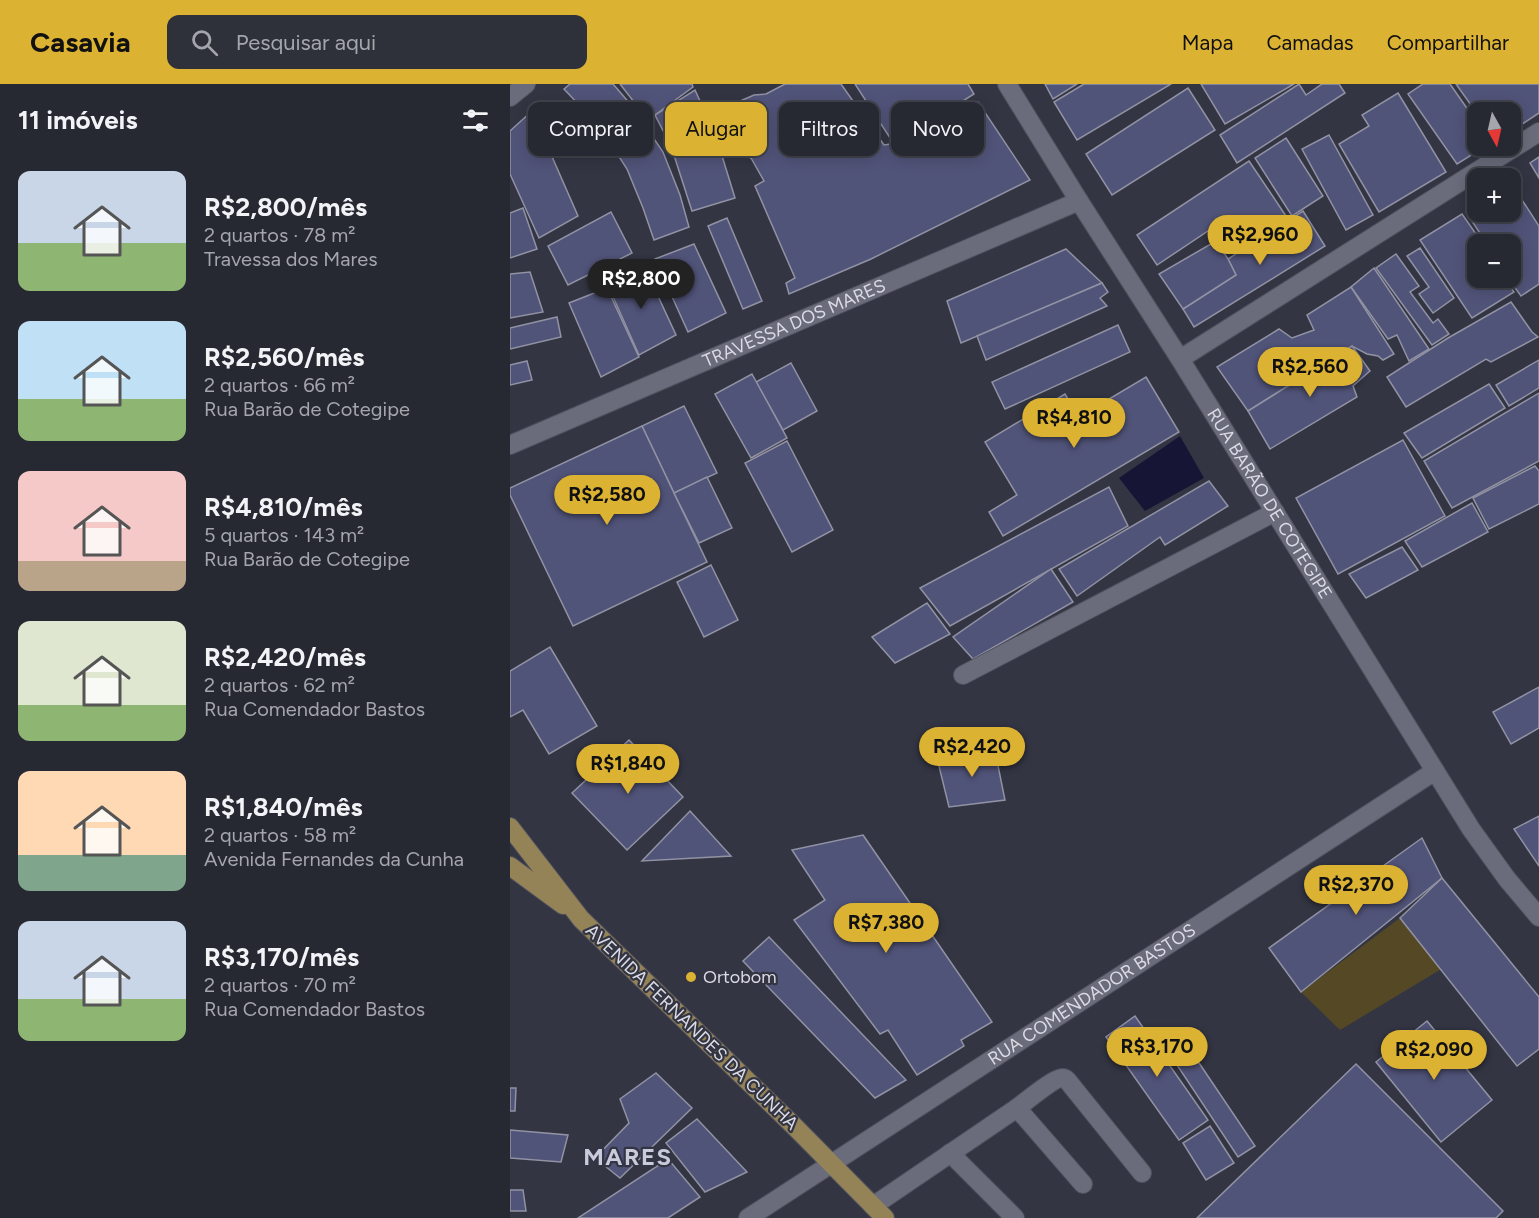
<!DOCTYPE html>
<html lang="pt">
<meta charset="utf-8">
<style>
body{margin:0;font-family:Figtree,sans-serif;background:#2e303a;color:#f1f3f6;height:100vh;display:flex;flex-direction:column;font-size:22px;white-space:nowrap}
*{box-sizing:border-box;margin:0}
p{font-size:20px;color:#a4a6ac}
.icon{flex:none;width:33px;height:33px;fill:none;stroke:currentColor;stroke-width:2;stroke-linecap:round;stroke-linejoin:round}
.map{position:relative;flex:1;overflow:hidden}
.side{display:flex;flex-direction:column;background:#262832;width:510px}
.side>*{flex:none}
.banner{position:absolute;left:18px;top:18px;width:570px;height:54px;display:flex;gap:12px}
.needle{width:39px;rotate:172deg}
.tools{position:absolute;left:957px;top:18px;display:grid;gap:12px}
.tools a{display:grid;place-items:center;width:54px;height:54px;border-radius:12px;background:#262832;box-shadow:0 3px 15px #0003,0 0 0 2px #42444d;font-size:30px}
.price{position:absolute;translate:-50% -51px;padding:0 14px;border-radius:21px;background:#dcb233;color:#111;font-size:20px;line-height:39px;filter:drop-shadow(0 2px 3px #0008)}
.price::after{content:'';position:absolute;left:50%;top:36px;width:18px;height:14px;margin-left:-9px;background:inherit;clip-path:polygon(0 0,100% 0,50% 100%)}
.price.selected{background:#222;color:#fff}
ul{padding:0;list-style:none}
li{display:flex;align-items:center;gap:18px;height:150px;padding:0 18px}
li span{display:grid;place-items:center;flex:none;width:168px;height:120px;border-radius:12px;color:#555}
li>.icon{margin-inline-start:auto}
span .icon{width:72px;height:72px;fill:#fffc;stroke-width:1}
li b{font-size:26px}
h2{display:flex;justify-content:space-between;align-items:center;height:72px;padding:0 18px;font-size:26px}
.tag{padding:0 21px;border-radius:12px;background:#262832;box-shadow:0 3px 15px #0003,0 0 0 2px #42444d;font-size:21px;line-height:54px}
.tag.selected{background:#dcb233;color:#111}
header{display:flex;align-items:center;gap:36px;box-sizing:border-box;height:84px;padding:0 30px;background:#dcb233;color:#111}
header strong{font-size:28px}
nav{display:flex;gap:33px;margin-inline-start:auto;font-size:21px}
.search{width:420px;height:54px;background:#2e303a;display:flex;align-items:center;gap:15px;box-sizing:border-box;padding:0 21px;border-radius:12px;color:#a4a6ac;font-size:22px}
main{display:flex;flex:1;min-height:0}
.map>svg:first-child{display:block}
.green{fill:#554825}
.water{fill:#161535}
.building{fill:#515479;stroke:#9192a3;stroke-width:1.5}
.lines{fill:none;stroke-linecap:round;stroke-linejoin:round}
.minor-casing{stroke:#50515d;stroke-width:20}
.major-casing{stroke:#50515d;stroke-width:20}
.minor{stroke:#6a6c7b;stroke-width:18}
.major{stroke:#958358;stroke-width:18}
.poi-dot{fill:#dcb233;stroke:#333543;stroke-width:2}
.labels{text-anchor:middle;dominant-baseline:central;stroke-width:4.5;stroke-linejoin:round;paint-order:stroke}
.street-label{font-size:18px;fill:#dadbe4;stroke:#333543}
.poi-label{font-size:18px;fill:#dadbe4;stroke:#333543;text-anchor:start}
.district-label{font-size:24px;font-weight:bold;letter-spacing:1.5px;fill:#c9cadc;stroke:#333543}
</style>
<header>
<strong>Casavia</strong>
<div class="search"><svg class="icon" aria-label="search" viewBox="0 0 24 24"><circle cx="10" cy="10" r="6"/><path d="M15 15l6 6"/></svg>Pesquisar aqui</div>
<nav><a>Mapa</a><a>Camadas</a><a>Compartilhar</a></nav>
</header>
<main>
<section class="side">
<h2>11 imóveis<svg class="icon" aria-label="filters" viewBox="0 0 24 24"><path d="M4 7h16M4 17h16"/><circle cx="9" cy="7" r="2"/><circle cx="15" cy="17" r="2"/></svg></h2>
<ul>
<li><span style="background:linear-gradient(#c9d6e8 60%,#8fb573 0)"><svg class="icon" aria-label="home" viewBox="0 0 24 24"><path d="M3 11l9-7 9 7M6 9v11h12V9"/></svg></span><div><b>R$2,800/mês</b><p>2 quartos · 78 m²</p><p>Travessa dos Mares</p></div></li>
<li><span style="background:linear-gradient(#bfe0f5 65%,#8fb573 0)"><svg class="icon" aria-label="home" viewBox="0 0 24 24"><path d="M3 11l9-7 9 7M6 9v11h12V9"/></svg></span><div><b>R$2,560/mês</b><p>2 quartos · 66 m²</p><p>Rua Barão de Cotegipe</p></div></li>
<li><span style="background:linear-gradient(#f6c9c9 75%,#b9a48a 0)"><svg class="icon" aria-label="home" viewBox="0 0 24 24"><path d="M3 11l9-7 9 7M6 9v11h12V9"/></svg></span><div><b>R$4,810/mês</b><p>5 quartos · 143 m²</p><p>Rua Barão de Cotegipe</p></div></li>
<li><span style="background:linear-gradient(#dfe7d0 70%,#8fb573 0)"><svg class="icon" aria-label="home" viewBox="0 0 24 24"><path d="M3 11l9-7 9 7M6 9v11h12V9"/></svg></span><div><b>R$2,420/mês</b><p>2 quartos · 62 m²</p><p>Rua Comendador Bastos</p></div></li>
<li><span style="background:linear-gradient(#ffd9b3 70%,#7fa58c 0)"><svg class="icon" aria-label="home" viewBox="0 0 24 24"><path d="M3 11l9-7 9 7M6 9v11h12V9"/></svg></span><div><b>R$1,840/mês</b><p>2 quartos · 58 m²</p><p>Avenida Fernandes da Cunha</p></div></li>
<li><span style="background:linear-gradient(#c9d6e8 65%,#8fb573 0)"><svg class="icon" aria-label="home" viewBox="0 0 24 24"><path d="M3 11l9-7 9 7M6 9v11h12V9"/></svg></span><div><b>R$3,170/mês</b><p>2 quartos · 70 m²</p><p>Rua Comendador Bastos</p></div></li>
</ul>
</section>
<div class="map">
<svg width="1029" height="1134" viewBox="0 0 1029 1134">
<rect width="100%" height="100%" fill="#333543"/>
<polygon class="green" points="890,834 933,884 830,946 791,908"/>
<polygon class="water" points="670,352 694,394 635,427 609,394"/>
<g class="building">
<polygon points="60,0 103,0 122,22 153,68 170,111 179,143 144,156 133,124 117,85 90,43 54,5"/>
<polygon points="110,0 182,0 183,3 138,36"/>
<polygon points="275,0 331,0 374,61 394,58 468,18 520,96 361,175 279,210 276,199 285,194 245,102 254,97 241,74 218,65 214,24 244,11 256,10"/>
<polygon points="345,0 458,0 464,10 393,55 382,57"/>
<polygon points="535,0 567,0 543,15"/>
<polygon points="574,0 661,0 567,56 544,18"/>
<polygon points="691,0 784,0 715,40"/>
<polygon points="789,0 796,11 812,0 829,0 835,9 727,79 710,51"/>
<polygon points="913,0 940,0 968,40 968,62 976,62 947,80 898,10"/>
<polygon points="946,0 1029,0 1029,29 1000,48 1000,28 968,28 968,31"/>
<polygon points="678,4 705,46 602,111 576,70"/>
<polygon points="185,6 204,48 161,62 145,31"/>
<polygon points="888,9 936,88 869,128 829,60 859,42 852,31"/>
<polygon points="22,27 68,132 29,154 0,90 0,47"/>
<polygon points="205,49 225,114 182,127 161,62"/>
<polygon points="819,51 863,131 836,146 792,65"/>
<polygon points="776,54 813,112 782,132 745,74"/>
<polygon points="1029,73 1029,94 1020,79"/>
<polygon points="739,77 776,132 721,168 704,143 647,181 627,151"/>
<polygon points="1001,99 1029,142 1029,200 1011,212 998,194 1000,194 1000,160 977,160 956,128 968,120 968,128 1000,128"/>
<polygon points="13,124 27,165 0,174 0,129"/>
<polygon points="793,127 815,162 684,243 673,225 726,191 718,175"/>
<polygon points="101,128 122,169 58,201 38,162"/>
<polygon points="952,130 973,160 968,160 968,194 994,194 1004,208 962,234 910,156"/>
<polygon points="217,134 252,217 233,225 198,142"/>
<polygon points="706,157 718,175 726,191 673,225 649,190"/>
<polygon points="184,160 216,229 178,248 145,175"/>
<polygon points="910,164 944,214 923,229 909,210 919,203 897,172"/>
<polygon points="556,165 592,199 451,259 437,217"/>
<polygon points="886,170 909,202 900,208 923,239 928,235 939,250 922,261 866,184"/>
<polygon points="134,182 166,251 129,271 96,197"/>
<polygon points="864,184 919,265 899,277 887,251 878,255 841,203"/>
<polygon points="20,188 33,228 0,234 0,190"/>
<polygon points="592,199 598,208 590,214 597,222 476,276 467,252"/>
<polygon points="841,203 884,270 873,276 868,272 857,270 842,262 738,327 707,283 769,245 782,254 804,246 797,231"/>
<polygon points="97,204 129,273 91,293 59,219"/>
<polygon points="1001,218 1022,248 1028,253 981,278 976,275 896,323 877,293 938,254"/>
<polygon points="47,233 51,253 0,265 0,244"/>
<polygon points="608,241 620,268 495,325 482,298"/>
<polygon points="842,262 860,287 843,302 847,313 760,365 738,327"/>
<polygon points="1029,276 1029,304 999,322 986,301"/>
<polygon points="17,277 22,296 0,301 0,281"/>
<polygon points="281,279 307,327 273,346 246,298"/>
<polygon points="242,290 277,354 241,374 205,310"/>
<polygon points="636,293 669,348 493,452 479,428 507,411 475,358 555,310 569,333"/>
<polygon points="979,300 995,324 912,374 894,349"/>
<polygon points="1029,309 1029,377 942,424 914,377"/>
<polygon points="174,322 207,389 164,409 132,342"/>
<polygon points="132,342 197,478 63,542 0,411 0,404"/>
<polygon points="893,356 935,432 828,490 786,414"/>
<polygon points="277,357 323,446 282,468 235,379"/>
<polygon points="1025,382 1029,387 1029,420 979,445 963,414"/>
<polygon points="197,393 222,444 189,459 164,409"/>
<polygon points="699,397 718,422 655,461 650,453 567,512 549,485"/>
<polygon points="599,403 618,442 440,542 410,504"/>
<polygon points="962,419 978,448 912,483 895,457"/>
<polygon points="892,463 908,486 856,514 839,490"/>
<polygon points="201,481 228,536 194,553 167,498"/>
<polygon points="541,485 563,518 463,575 443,553"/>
<polygon points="417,519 440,550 385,579 362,553"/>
<polygon points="40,563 87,642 39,670 13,626 0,633 0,587"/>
<polygon points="1029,603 1029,644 1001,660 983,628"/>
<polygon points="119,656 173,713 117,766 62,709"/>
<polygon points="484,662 495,716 439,723 427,674"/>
<polygon points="180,727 221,772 132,777"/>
<polygon points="1029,732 1029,782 1004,745"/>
<polygon points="353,751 482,938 451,956 454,962 407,991 378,946 370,950 284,836 315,816 282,766"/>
<polygon points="912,754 932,794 791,908 759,864"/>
<polygon points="932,794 1029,913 1029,965 1007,982 890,834"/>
<polygon points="259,853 396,996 365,1014 233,877"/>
<polygon points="625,932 698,1036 669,1056 596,953"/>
<polygon points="917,937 982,1016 931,1058 866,978"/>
<polygon points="681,967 745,1062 728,1073 665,978"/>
<polygon points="846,980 993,1127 986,1134 687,1134"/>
<polygon points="146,989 182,1024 110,1094 85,1074 119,1039 110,1015"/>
<polygon points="0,1004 6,1004 5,1027 0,1027"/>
<polygon points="187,1035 237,1088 195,1108 156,1059"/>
<polygon points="700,1042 724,1079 696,1096 673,1059"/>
<polygon points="0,1046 58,1051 51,1078 0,1074"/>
<polygon points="158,1075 190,1113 158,1134 68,1134"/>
<polygon points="0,1106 13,1106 16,1127 0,1127"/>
</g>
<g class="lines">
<defs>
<g id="minor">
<path id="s1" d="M 497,0 L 569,117 L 670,275 L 961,745 L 997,795 L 1029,833"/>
<polyline points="0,13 16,0"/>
<polyline points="670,275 1029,48"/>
<path id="s2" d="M 0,361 L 569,117"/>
<polyline points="453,591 765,428"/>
<polyline points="507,1024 573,1100"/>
<polyline points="440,1069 505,1134"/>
<path d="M 363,1122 L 507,1024 C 515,1018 544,994 552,994 C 554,994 556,995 557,996 L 632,1089"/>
<path id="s3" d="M 238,1134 L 925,687"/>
</g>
<g id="major">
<polyline points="0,743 71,835 285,1043 375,1134"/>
<polyline points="0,782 53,821"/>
</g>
</defs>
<use href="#minor" class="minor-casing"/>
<use href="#major" class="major-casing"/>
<use href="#minor" class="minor"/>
<use href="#major" class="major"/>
</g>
<circle class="poi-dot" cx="181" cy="893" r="6"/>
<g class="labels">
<g class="street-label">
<text stroke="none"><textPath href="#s2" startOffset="309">TRAVESSA DOS MARES</textPath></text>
<text stroke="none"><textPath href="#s1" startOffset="495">RUA BARÃO DE COTEGIPE</textPath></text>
<text stroke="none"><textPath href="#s3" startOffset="410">RUA COMENDADOR BASTOS</textPath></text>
<text transform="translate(182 943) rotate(44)">AVENIDA FERNANDES DA CUNHA</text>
</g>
<g class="poi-label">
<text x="193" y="893">Ortobom</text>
</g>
<g class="district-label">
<text x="118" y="1072">MARES</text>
</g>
</g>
</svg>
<div class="tools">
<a><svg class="needle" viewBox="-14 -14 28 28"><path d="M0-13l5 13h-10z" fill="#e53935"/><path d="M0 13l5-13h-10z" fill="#a4a6ac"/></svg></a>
<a>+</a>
<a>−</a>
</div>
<b class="price" style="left:750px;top:182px">R$2,960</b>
<b class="price selected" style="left:131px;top:226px">R$2,800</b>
<b class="price" style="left:800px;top:314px">R$2,560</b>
<b class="price" style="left:564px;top:365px">R$4,810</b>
<b class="price" style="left:97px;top:442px">R$2,580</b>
<b class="price" style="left:462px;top:694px">R$2,420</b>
<b class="price" style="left:118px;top:711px">R$1,840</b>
<b class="price" style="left:846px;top:832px">R$2,370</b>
<b class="price" style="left:376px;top:870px">R$7,380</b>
<b class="price" style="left:647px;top:994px">R$3,170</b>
<b class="price" style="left:924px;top:997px">R$2,090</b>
<div class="banner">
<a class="tag">Comprar</a>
<a class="tag selected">Alugar</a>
<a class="tag">Filtros</a>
<a class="tag">Novo</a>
</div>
</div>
</main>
